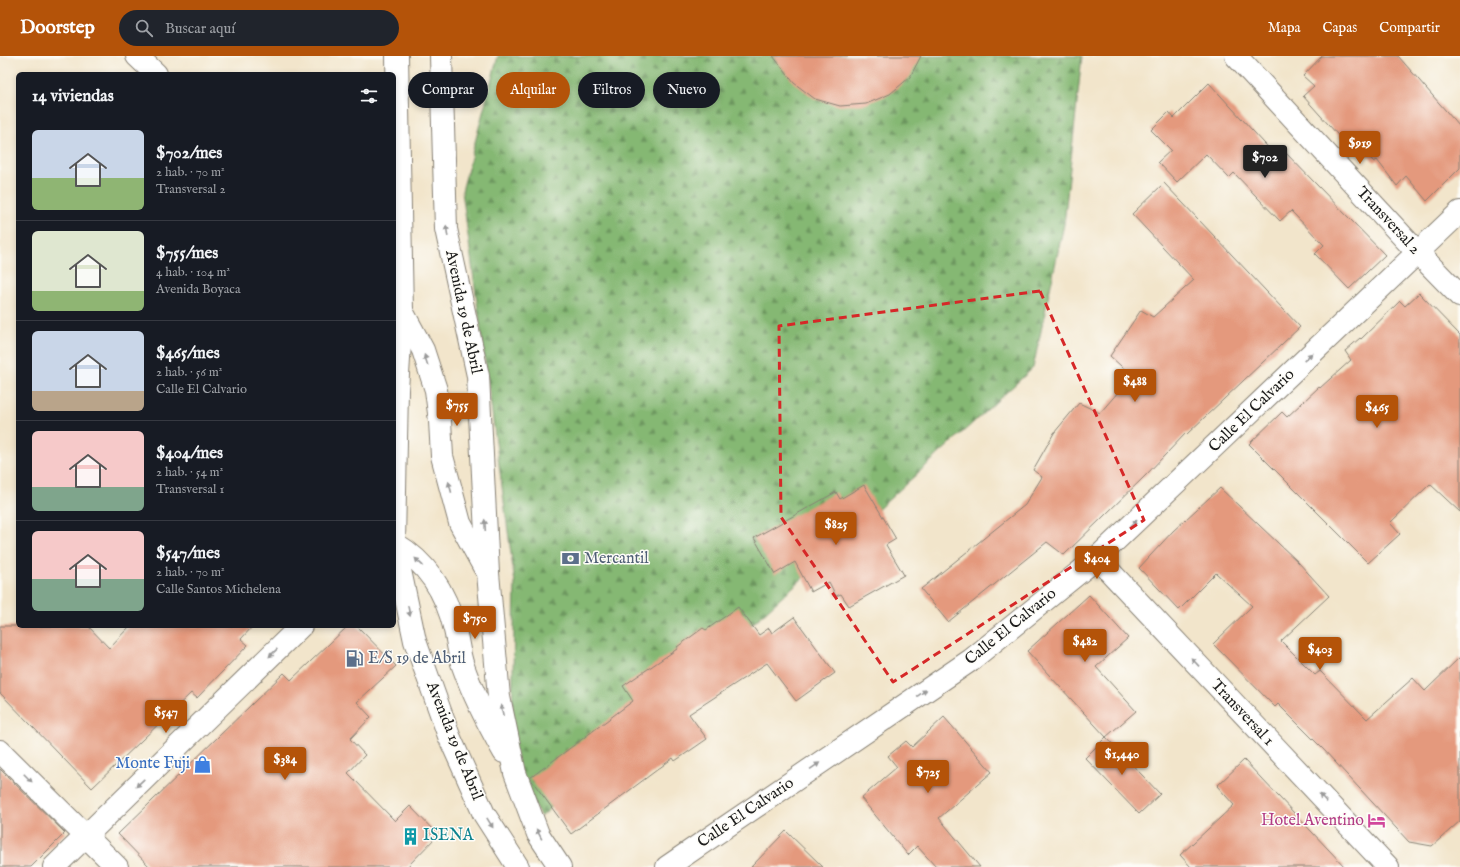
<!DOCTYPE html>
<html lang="es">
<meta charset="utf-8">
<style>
body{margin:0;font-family:"IM FELL English",serif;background:#20242c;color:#f1f3f6;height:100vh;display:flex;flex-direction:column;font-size:15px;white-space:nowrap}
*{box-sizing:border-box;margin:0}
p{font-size:13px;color:#9ea1a6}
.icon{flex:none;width:22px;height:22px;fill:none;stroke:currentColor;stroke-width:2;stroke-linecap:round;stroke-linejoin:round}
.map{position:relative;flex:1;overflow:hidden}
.drawer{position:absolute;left:16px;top:16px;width:380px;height:556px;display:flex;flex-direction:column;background:#171b24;border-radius:6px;box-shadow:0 2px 6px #0003}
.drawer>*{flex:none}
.top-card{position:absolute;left:408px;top:16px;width:380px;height:36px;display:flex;gap:8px}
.price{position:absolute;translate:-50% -34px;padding:0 9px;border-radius:4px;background:#b45309;color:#fff;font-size:13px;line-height:26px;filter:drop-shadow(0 1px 2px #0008)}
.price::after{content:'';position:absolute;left:50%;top:24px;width:12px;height:9px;margin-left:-6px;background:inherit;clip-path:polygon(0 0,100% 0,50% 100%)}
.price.active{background:#222;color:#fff}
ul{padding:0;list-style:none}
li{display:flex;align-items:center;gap:12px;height:100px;padding:0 16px}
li+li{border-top:1px solid #363941}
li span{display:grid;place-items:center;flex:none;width:112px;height:80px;border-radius:6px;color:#555}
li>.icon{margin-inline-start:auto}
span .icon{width:48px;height:48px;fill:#fffc;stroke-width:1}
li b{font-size:17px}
h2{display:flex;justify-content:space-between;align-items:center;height:48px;padding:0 16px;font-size:17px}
.pill{padding:0 14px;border-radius:18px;background:#171b24;box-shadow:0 2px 6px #0003;font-size:14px;line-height:36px}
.pill.active{background:#b45309;color:#fff}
header{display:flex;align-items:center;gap:24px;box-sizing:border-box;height:56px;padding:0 20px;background:#b45309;color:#fff}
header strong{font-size:19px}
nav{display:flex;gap:22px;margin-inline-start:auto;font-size:14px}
.search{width:280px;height:36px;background:#20242c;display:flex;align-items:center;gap:10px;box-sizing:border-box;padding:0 14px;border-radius:22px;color:#9ea1a6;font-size:15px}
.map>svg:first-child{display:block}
.forest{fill:url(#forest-firs);stroke:#506a48}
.building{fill:#e4997d}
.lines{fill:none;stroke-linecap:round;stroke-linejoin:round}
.minor-casing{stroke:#878074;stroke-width:24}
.minor{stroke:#fff;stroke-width:22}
.oneway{fill:#999}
.marked{fill:none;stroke:#d62828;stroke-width:3;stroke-dasharray:8 5;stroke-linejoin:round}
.labels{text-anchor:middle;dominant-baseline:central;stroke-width:3;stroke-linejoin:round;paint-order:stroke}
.street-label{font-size:16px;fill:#1c1c1c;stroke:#fdfcf7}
.service-label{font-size:16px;fill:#4e5e75;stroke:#fdfcf7;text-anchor:start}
.shop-label{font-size:16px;fill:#366cbe;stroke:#fdfcf7;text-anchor:end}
.hotel-label{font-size:16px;fill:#b23c85;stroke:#fdfcf7;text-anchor:end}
.culture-label{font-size:16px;fill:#0d838f;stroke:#fdfcf7;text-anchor:start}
</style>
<header>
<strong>Doorstep</strong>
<div class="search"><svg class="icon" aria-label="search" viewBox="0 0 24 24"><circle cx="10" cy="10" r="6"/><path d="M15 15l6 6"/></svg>Buscar aquí</div>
<nav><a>Mapa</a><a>Capas</a><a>Compartir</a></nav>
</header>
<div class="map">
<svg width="1460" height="811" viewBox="0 0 1460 811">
<defs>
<pattern id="forest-firs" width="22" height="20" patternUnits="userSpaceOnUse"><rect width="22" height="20" fill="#85b873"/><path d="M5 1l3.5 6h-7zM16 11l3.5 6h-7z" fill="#6c955e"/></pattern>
</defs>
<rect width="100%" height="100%" fill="#fdfcf7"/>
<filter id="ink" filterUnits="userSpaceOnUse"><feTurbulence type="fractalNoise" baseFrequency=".025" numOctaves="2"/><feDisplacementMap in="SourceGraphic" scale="8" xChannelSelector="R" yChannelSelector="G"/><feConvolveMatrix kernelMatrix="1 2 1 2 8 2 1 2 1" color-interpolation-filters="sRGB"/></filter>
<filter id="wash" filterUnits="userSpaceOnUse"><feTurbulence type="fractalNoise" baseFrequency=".012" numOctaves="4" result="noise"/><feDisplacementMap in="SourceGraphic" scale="16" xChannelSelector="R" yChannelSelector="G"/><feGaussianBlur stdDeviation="0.9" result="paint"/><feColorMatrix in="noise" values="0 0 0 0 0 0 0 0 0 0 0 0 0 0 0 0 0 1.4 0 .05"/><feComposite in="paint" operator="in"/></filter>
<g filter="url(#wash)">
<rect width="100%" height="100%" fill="#f2e5cb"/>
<polygon class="forest" points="498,0 1082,0 1064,168 1033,312 541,761 511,705 515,527 462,135"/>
<g id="blocks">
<g class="building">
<polygon points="773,0 921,0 910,21 890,38 866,48 840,50 815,43 794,27"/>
<polygon points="1322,0 1398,0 1460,71 1460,112 1427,145 1406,120 1397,130 1377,104 1374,106 1360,91 1354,97 1303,40 1314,30 1303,20"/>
<polygon points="1209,27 1275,99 1282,93 1385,199 1349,233 1315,198 1324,189 1291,155 1280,165 1234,117 1229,122 1206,98 1177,126 1158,106 1171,94 1151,74 1169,56 1174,62"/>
<polygon points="1164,127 1300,271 1187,378 1186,377 1145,420 1064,499 1047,486 948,566 921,533 1025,449 1042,421 1033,414 1054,377 1079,347 1100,357 1132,320 1110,300 1141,254 1153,261 1194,224 1132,158"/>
<polygon points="1419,237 1460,279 1460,456 1430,428 1390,467 1400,478 1368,507 1249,388 1282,356 1287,361 1319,331 1320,332 1351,304 1345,295 1360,282 1361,283 1400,245 1405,250"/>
<polygon points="864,429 896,483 886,489 904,519 849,550 841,538 836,540 829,526 811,536 795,506 775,518 754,482 836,436 840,443"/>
<polygon points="1220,432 1298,506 1329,540 1281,585 1315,619 1320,615 1367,663 1413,622 1425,635 1460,601 1460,765 1432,790 1409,786 1323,693 1278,648 1275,651 1213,588 1252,550 1216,517 1179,554 1139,512 1173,475"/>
<polygon points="1089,539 1128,582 1096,611 1136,655 1106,681 1027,595"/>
<polygon points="738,551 759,579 769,572 772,577 794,561 835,617 796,645 767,607 689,658 707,683 675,705 673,702 571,778 530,722 633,645 623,630 677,593 677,591 703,572 706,574"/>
<polygon points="0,570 88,570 109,592 130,570 253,570 241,583 248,589 197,642 191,637 92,732 0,637"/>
<polygon points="348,570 357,570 396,610 357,646 371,661 350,683 365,699 348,717 395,765 410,750 438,779 407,811 150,811 118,778 284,617 291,624"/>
<polygon points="944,661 992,716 939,762 980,811 936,811 917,790 908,799 861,742 897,711 888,700 906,685 912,691"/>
<polygon points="1106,681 1160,738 1139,758 1085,702"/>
<polygon points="1244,704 1345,811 1191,811 1180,799 1234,749 1217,730"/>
<polygon points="0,713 65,777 31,811 0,811"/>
<polygon points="786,775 823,811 751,811"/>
</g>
</g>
</g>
<g filter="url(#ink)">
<use href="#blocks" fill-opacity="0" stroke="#878074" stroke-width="1"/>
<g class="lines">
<defs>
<g id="minor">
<polyline points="137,0 156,18"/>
<polyline points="397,0 402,256 397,334 394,486 415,585 449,680 484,758 518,811"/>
<polyline points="441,0 446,173 478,320 488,517 499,641 515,717 538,778 560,811"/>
<polyline points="1236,0 1418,197 1460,240"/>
<polyline points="402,255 423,294 436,334 440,365 442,400 460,467 484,511"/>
<path d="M 394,487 C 428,507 446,536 455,574 C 458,586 459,599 463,610 C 474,641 488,668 504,696"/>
<polyline points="1097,502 1388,811"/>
<polyline points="0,695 117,811"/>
<polyline points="54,811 301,570"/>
<polyline points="667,811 971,604 1097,502 1460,156"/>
</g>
</defs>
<use href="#minor" class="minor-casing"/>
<use href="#minor" class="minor"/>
</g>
<defs><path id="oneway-solid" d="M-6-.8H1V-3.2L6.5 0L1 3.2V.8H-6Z"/></defs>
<g class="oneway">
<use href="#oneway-solid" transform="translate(447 175) rotate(-98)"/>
<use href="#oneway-solid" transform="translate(1308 301) rotate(-44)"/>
<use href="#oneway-solid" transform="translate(426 304) rotate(-108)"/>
<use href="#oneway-solid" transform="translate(450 431) rotate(-105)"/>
<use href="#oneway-solid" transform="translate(1133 468) rotate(-44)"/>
<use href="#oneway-solid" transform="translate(485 469) rotate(-93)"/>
<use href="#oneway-solid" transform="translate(419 506) rotate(-136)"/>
<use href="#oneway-solid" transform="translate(409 555) rotate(78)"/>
<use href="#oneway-solid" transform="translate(273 597) rotate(136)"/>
<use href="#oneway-solid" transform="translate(1195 606) rotate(-133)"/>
<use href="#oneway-solid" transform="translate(922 637) rotate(-34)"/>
<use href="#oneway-solid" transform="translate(502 654) rotate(-102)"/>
<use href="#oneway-solid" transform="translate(815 710) rotate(-34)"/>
<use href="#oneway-solid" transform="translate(28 722) rotate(45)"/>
<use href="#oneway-solid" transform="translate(140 727) rotate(136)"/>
<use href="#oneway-solid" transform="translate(1323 742) rotate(-133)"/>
<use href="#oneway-solid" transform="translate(490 767) rotate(58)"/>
<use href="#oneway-solid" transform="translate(539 778) rotate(-118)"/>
</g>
</g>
<path class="marked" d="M 1040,235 L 1144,464 L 893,626 L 781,461 L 779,270 Z"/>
<defs>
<symbol id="bank-bare" viewBox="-9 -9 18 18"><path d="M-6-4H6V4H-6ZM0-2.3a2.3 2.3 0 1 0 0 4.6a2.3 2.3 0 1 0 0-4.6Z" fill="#5c6f8a" stroke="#fdfcf7" stroke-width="2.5" paint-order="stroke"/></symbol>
<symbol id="fuel-bare" viewBox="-9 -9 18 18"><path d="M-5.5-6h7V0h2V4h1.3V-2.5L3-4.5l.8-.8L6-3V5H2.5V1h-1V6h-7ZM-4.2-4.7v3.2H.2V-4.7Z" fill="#5c6f8a" stroke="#fdfcf7" stroke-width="2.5" paint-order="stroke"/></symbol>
<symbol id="shop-bare" viewBox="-9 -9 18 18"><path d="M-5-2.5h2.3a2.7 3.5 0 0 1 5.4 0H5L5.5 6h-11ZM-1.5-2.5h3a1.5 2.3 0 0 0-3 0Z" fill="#3f7fe0" stroke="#fdfcf7" stroke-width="2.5" paint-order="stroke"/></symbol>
<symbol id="hotel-bare" viewBox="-9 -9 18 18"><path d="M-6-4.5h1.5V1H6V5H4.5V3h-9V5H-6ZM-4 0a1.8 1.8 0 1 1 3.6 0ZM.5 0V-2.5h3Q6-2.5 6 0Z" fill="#d1479c" stroke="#fdfcf7" stroke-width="2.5" paint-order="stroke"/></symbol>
<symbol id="building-bare" viewBox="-9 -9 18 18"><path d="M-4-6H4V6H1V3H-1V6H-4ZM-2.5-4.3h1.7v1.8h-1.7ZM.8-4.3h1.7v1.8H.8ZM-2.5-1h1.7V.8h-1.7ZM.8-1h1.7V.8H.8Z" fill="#0f9aa8" stroke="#fdfcf7" stroke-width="2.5" paint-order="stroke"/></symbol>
</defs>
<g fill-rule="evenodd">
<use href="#bank-bare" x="558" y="490" width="25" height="25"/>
<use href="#fuel-bare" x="342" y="590" width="25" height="25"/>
<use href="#shop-bare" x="190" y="696" width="25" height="25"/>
<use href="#hotel-bare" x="1364" y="752" width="25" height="25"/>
<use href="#building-bare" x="398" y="768" width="25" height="25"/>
</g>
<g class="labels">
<g class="street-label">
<text transform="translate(1388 165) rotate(47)">Transversal 2</text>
<text transform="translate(463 256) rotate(78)">Avenida 19 de Abril</text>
<text transform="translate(1252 355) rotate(-44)">Calle El Calvario</text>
<text transform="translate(1011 571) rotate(-39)">Calle El Calvario</text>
<text transform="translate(1242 657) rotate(47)">Transversal 1</text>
<text transform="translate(454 685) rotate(68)">Avenida 19 de Abril</text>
<text transform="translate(746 757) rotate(-34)">Calle El Calvario</text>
</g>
<g class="service-label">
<text x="584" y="503">Mercantil</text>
<text x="368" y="603">E/S 19 de Abril</text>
</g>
<g class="shop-label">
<text x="190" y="708">Monte Fuji</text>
</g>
<g class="hotel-label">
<text x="1364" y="765">Hotel Aventino</text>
</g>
<g class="culture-label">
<text x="423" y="780">ISENA</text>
</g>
</g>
</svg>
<b class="price" style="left:1360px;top:109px">$919</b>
<b class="price active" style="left:1265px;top:123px">$702</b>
<b class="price" style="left:1135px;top:347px">$488</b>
<b class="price" style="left:457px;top:371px">$755</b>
<b class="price" style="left:1377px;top:373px">$465</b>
<b class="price" style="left:836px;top:490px">$825</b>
<b class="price" style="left:1097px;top:524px">$404</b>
<b class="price" style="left:475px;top:584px">$750</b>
<b class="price" style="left:1085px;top:607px">$482</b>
<b class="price" style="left:1320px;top:615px">$403</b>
<b class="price" style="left:166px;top:678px">$547</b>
<b class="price" style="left:1122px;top:720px">$1,440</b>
<b class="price" style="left:285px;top:725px">$384</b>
<b class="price" style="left:928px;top:738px">$725</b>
<div class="top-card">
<a class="pill">Comprar</a>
<a class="pill active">Alquilar</a>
<a class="pill">Filtros</a>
<a class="pill">Nuevo</a>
</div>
<section class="drawer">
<h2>14 viviendas<svg class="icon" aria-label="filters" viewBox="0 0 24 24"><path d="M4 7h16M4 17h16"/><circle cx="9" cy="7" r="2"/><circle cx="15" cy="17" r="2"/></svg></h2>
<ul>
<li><span style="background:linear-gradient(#c9d6e8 60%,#8fb573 0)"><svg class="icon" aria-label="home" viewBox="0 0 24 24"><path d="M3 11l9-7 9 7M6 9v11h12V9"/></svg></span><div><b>$702/mes</b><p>2 hab. · 70 m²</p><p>Transversal 2</p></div></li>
<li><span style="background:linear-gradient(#dfe7d0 75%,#8fb573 0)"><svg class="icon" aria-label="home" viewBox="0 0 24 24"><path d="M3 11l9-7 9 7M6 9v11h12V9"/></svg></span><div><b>$755/mes</b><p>4 hab. · 104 m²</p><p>Avenida Boyaca</p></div></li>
<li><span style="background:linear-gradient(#c9d6e8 75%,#b9a48a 0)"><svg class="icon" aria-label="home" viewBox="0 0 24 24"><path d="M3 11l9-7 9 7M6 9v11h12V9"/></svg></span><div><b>$465/mes</b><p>2 hab. · 56 m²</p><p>Calle El Calvario</p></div></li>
<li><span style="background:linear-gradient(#f6c9c9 70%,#7fa58c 0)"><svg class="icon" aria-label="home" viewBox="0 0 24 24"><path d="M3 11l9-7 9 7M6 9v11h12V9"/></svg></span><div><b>$404/mes</b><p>2 hab. · 54 m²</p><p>Transversal 1</p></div></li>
<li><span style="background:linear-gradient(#f6c9c9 60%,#7fa58c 0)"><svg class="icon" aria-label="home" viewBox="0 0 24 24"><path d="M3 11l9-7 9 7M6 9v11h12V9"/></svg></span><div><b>$547/mes</b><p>2 hab. · 70 m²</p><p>Calle Santos Michelena</p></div></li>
</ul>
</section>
</div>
